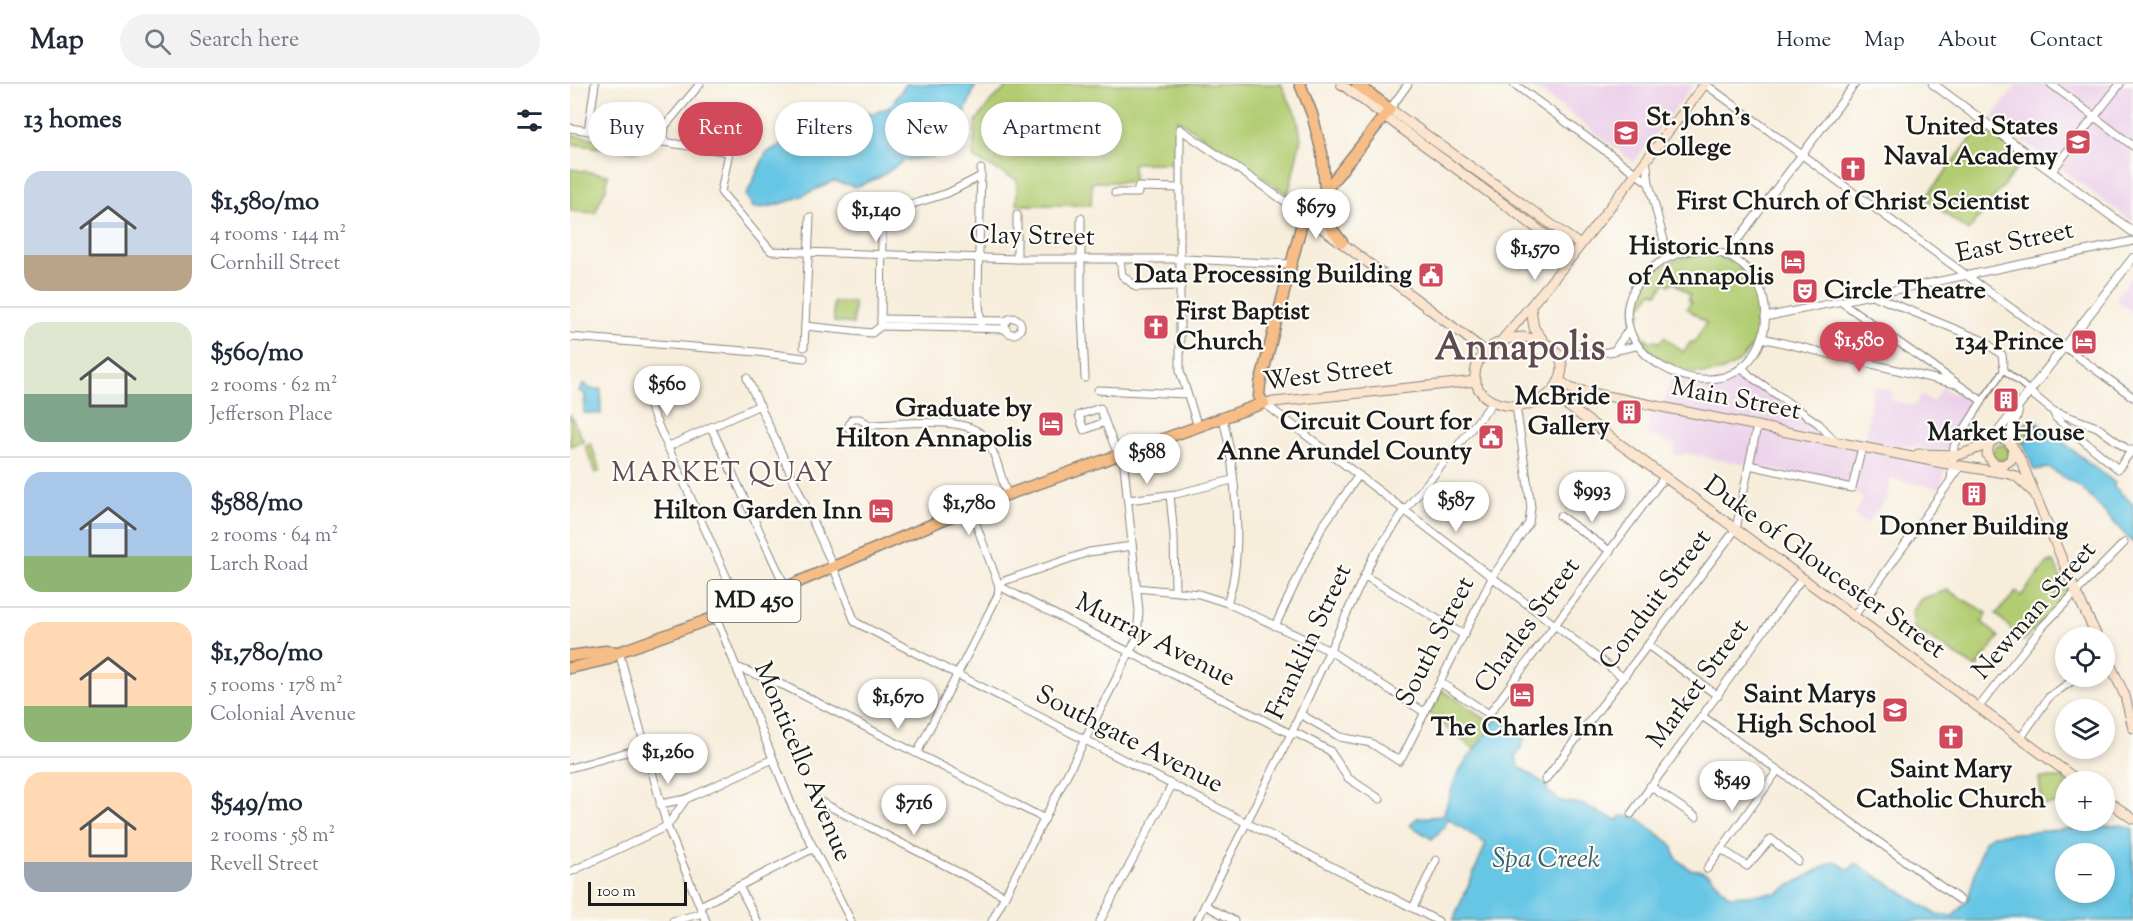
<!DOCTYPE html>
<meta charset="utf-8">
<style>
body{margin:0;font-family:"Sorts Mill Goudy",serif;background:#f2f2f3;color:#1f2937;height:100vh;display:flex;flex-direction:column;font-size:22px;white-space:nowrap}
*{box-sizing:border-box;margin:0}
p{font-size:20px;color:#747a83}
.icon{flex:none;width:33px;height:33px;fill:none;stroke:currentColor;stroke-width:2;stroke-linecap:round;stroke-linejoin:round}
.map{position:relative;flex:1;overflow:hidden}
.drawer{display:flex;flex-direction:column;background:#fff;width:570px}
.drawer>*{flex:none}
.guide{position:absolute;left:18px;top:18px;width:570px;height:54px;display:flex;gap:12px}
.tools{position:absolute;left:1485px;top:543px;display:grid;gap:12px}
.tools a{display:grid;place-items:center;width:60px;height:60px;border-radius:50%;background:#fff;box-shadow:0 3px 9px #0003;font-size:30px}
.scale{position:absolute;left:18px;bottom:15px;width:99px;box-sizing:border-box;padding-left:6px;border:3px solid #1c1c1c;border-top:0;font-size:16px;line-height:21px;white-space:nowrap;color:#1c1c1c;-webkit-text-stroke:4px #fdfcf7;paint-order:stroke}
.price{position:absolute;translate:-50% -51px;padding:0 14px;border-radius:21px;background:#fff;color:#222;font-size:20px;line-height:39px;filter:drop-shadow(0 2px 3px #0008)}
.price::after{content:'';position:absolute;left:50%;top:36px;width:18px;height:14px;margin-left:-9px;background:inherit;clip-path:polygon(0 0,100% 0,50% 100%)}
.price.current{background:#d1495b;color:#fff}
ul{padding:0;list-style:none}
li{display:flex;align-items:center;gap:18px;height:150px;padding:0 24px}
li+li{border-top:2px solid #e0e1e3}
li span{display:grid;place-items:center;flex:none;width:168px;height:120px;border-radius:18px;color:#555}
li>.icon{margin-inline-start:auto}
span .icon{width:72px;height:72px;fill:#fffc;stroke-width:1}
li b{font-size:26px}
h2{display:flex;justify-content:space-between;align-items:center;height:72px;padding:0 24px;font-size:26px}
.pill{padding:0 21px;border-radius:27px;background:#fff;box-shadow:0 3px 9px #0003;font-size:21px;line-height:54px}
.pill.current{background:#d1495b;color:#fff}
header{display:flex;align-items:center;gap:36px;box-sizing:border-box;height:84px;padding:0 30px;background:#fff;border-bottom:2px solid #e0e1e3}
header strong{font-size:28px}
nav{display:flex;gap:33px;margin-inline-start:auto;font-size:21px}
.search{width:420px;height:54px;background:#f2f2f3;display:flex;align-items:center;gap:15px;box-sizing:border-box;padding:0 21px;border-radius:33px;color:#747a83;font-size:22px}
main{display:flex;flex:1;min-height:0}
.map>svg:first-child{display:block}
.built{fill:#ecd1ea}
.green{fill:#b2cc72;stroke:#677447;stroke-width:1.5;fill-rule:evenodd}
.water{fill:#67c6e5;stroke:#427180;stroke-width:1.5;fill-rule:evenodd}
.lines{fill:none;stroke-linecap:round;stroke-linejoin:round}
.pedestrian-casing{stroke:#8a847c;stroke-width:8}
.minor-casing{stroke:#8a847c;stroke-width:9}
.tertiary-casing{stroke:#8a847c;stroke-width:10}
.secondary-casing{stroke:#8a847c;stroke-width:11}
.primary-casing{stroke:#8a847c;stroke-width:13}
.pedestrian{stroke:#fff;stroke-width:5}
.minor{stroke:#fff;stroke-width:7}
.tertiary{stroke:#fff;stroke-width:8}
.secondary{stroke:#fbe5cf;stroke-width:9}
.primary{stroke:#f6be86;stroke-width:10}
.labels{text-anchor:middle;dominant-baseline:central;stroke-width:4.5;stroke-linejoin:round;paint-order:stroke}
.shield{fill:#fdfcf7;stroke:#605f5e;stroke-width:1.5}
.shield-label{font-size:24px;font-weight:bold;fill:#1c1c1c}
.poi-label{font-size:26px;font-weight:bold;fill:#1c1c1c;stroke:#fdfcf7;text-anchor:end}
.street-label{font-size:26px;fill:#1c1c1c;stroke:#fdfcf7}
.neighbourhood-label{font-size:27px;letter-spacing:1.5px;fill:#604a51;stroke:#fdfcf7}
.water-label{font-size:27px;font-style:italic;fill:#3a606c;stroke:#fdfcf7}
.town-label{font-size:38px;font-weight:bold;fill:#604a51;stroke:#fdfcf7}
</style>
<header>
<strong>Map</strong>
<div class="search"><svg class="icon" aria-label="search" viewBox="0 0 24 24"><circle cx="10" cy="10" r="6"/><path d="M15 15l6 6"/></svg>Search here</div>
<nav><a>Home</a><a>Map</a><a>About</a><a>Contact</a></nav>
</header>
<main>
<section class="drawer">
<h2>13 homes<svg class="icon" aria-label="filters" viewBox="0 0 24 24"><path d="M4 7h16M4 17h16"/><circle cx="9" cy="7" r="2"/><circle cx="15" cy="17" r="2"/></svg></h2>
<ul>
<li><span style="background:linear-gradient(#c9d6e8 70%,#b9a48a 0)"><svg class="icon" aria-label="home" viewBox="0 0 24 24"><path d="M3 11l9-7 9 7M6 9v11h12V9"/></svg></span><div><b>$1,580/mo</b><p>4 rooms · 144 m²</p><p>Cornhill Street</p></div></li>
<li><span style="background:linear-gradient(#dfe7d0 60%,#7fa58c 0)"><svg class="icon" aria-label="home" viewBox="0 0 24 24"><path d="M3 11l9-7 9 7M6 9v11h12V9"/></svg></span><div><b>$560/mo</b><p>2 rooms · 62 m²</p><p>Jefferson Place</p></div></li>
<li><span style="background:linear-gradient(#a9c7e8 70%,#8fb573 0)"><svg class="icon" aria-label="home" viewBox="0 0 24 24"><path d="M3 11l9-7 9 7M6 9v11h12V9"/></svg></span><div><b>$588/mo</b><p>2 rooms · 64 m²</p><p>Larch Road</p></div></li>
<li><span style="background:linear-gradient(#ffd9b3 70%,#8fb573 0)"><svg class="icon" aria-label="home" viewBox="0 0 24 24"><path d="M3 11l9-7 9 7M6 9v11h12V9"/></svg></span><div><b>$1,780/mo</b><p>5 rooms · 178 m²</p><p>Colonial Avenue</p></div></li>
<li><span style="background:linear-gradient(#ffd9b3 75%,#9aa5b1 0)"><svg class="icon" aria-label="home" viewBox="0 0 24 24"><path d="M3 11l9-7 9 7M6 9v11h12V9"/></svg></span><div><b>$549/mo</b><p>2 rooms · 58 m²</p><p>Revell Street</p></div></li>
</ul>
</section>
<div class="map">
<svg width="1563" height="837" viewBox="0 0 1563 837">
<rect width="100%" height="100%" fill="#fdfcf7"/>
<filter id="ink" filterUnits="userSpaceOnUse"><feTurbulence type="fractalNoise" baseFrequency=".0167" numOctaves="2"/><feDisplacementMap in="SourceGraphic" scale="12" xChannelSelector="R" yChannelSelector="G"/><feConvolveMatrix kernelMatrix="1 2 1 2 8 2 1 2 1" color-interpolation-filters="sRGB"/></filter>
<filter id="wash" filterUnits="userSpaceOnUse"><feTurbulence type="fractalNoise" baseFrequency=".008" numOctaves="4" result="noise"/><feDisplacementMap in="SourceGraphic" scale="24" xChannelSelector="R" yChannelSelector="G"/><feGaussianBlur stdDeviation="1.35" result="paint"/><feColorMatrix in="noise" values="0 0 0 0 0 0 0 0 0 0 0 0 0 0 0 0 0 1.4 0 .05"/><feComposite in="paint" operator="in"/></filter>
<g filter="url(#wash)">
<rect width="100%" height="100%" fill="#f7eddb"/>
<g class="built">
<polygon points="961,0 1124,0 1064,78"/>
<polygon points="1447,0 1563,0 1563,138 1422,34"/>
<polygon points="1563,192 1563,229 1545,215"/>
<polygon points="1160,292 1178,295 1251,345 1248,356 1376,382 1370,404 1321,395 1317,414 1297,440 1284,431 1293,415 1284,407 1286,395 1280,394 1272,399 1114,369 1110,372 1104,370 1105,361 1076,350 1082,324 1092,326 1101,294 1143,303 1146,296 1159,298"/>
<polygon points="1303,302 1322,307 1321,316 1345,322 1351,311 1363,318 1372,304 1383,310 1389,303 1404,315 1375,356 1381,362 1381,366 1368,366 1367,369 1352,367 1352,363 1295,359"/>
</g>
<g class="green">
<polygon points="441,0 711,0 727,33 731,54 718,111 607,35 606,79 563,79 563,98 522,98 521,121 447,121 447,96 403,74 406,37 423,15"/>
<polygon points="1411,42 1454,75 1398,147 1355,114"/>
<polygon points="0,51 70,60 68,68 0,60"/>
<polygon points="0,85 38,91 36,104 25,129 0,127"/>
<path d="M 1137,171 C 1213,178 1204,297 1126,289 C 1110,287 1097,279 1084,270 C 1080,266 1073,263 1069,259 C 1063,252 1062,242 1063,233 C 1065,192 1098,171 1137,171 ZM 1096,198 L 1100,201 L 1103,198 L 1120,211 L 1118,215 L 1121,218 L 1117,224 L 1136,239 L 1124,259 L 1121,258 L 1113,268 L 1094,253 L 1089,259 L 1084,256 L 1081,258 L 1066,246 L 1067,243 L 1063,240 L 1072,228 L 1069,225 L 1083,207 L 1087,210 Z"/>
<polygon points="263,218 284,218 283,240 264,238"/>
<polygon points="0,330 14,358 0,362"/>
<polygon points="1460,333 1467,337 1452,360 1448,350"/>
<polygon points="21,360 30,387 26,389 15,362"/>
<circle cx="1431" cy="369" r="8"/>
<polygon points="1478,478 1484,478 1498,511 1453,557 1426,530 1446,508 1451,512"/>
<polygon points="1377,506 1417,529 1412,538 1429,553 1406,584 1344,544 1342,527 1351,515"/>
<polygon points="872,606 923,640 913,653 912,661 909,659 904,665 859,630"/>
<polygon points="1469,694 1497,694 1495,719 1472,721"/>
</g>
<g class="water">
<path d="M 336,0 L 406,0 L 383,60 L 363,73 L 335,76 L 310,93 L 286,103 L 264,97 C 237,109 215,123 184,124 L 176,112 L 196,69 L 264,30 L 282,26 L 304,29 L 320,23 Z"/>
<polygon points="14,300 21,305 31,305 31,330 14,329 15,310 9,307"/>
<polygon points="1468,339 1545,399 1543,402 1563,420 1563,459 1512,404 1479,384 1464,386 1454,361"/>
<path d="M 927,634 L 955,655 L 946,673 L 948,682 L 978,702 L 976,706 L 991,717 L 1015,721 L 1033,731 L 1049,736 L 1051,732 L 1066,733 L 1102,761 L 1106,774 L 1119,785 L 1129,786 L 1140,791 L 1159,812 L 1207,809 L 1264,777 L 1279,786 L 1286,779 L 1366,830 L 1384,832 L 1398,815 L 1414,757 L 1423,751 L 1551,741 L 1563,744 L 1563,837 L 883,837 L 916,760 L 877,734 L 875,742 L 862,755 L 840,741 L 847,734 L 873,732 L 887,690 ZM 1496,770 L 1534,770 L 1534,808 L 1496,808 Z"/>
</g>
</g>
<g filter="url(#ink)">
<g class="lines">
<defs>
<polyline id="pedestrian" points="1412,317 1434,286 1460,307"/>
<g id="minor">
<polyline points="944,0 1079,99 1098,172"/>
<polyline points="1135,0 1563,313"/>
<polyline points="1481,0 1563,62"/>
<polyline points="820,25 838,0"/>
<polyline points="0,44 159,68 151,108 201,167 447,175 615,175 722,180"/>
<polyline points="610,45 610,287 628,343"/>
<polyline points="610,45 736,132"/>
<polyline points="18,47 25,0"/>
<polyline points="93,58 95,42 130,0"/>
<polyline points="1076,75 1079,99"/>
<polyline points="411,85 408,206 411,244"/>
<polyline points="1482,87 1550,0"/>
<polyline points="545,109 568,109 568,103 610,104"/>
<polyline points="511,134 511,209 515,294"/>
<path d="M 1132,165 C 1222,176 1209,293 1139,295 C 1122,296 1106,291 1091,282 C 1025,241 1065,170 1132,165 Z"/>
<polyline points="1157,170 1285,0"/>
<polyline points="447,175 447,131"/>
<polyline points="550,175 552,191 566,203 611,202"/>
<polyline points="1302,211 1414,257 1432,271 1434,286"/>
<polyline points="1270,217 1412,317 1384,362 1381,396"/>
<polyline points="1195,233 1563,157"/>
<circle cx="443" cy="242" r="8"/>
<polyline points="311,235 437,237"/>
<polyline points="235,242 302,249 311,242"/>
<polyline points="311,242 312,148 317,134 327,125 378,109 411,92"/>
<polyline points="311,242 436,245"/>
<polyline points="0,253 187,268 234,274"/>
<polyline points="1192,254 1386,300"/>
<polyline points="234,263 240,133"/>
<polyline points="1044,267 1059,245"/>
<polyline points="990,271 1038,268 1066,262"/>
<polyline points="1172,283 1180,292 1249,340 1265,357"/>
<polyline points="177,294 263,482 285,538 868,837"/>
<polyline points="528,306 617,310"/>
<polyline points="1461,309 1483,327 1527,343 1561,368"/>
<polyline points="75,312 170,523"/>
<polyline points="694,319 1054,594"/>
<polyline points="1483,327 1486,334 1548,385 1562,366"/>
<path d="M 653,334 C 665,383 675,472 657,519"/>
<polygon points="282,335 290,335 299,341 288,349 283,349 278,343"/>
<path d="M 299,341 C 327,341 398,330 415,354 C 426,369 431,393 437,411"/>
<polyline points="141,343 215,502"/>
<polyline points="97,363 190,321"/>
<polyline points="1179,381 1282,404 1292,363"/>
<polyline points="600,411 604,452 605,507"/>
<polyline points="558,416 606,410 662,396"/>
<polyline points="990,432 1040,467"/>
<polyline points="795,492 894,551"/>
<polyline points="429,502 721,650 728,650 760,667 778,694 810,715"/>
<polyline points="429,502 434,497 519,468 562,462"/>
<polyline points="566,504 629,510 657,519 760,567 854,628"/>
<polyline points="1284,532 1391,382"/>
<polyline points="146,533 222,722 281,837"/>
<polyline points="705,542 752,443 789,391"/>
<polyline points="1079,562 1148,612"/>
<polyline points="49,568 97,742 136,837"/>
<polyline points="169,584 215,602 475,735"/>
<polyline points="871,599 919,630 1095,392"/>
<polyline points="1408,624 1473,542 1554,459"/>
<polyline points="730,630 770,653 801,659 829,677 833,672 923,492 959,439 961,423 946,322"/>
<polyline points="1132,632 1390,816"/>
<polyline points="1450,655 1479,613 1509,592"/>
<polyline points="347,669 428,511 429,502 400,424"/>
<polyline points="0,684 75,663"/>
<polyline points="975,696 1166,445 1187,342"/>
<polyline points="1080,702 1126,733"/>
<polyline points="243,714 435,812"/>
<polyline points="90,720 116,715 203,675"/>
<polyline points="1061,730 1232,494"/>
<polyline points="1151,765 1177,782 1201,755 1228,777"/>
<polyline points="1137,785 1208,686"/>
<polyline points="0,788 97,742 116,715"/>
<polyline points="169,802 187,837"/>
<polyline points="635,821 664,837"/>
<polyline points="130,822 244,764"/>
<polyline points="843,824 866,776"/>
<polyline points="103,837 133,829"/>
<path d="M 422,837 L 567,554 L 569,527 L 554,381 C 544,363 537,344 530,324 L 509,331 L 514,346 L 535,338"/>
<polyline points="530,837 602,701"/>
<polyline points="627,837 721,650 803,473 835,426 924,317"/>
</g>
<g id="tertiary">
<polyline points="1363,0 1563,148"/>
<polyline points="1421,357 1563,174"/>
<polyline points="1441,359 1441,347 1448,328"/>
</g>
<g id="secondary">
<polyline points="771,0 1003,171"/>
<polyline points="820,25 1010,161"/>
<polyline points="736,132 915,267"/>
<polyline points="961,224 964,244 973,256"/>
<path d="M 953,253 C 1021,261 990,331 935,321 C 885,312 902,253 953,253 Z"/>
<polyline points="933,255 999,176 1135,0"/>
<polyline points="990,297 1002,305 1372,379 1435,389 1446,392 1463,408"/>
<polyline points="968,318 984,316 994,319 1510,698"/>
<polyline points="694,319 906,297"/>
<path d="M 1443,363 L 1441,376 L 1433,381 L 1424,380 L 1417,371 L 1419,360 C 1436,344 1445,366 1452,379 L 1506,509 L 1528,554"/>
<polyline points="1348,370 1389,371 1419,360"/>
<polyline points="1534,567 1555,612 1563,644"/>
<polyline points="1534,714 1563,735"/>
</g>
<g id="primary">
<polyline points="730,0 742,30 752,69 758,140 772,158"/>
<polyline points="0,572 36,567 49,568"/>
<polyline points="0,584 39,575 49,568 154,530 400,424 694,319 689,312 690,300 733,135 820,25 787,0"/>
</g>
</defs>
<use href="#pedestrian" class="pedestrian-casing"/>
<use href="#minor" class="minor-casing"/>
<use href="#tertiary" class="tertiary-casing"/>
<use href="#secondary" class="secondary-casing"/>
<use href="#primary" class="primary-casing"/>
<use href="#pedestrian" class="pedestrian"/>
<use href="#minor" class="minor"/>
<use href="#tertiary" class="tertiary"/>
<use href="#secondary" class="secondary"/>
<use href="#primary" class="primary"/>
</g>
</g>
<defs>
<symbol id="university-square" viewBox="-11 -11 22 22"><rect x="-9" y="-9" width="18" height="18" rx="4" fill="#d1495b" stroke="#fdfcf7"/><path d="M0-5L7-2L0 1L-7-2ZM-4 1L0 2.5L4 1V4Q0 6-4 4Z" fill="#fff"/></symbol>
<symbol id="church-square" viewBox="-11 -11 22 22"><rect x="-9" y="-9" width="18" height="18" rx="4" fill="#d1495b" stroke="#fdfcf7"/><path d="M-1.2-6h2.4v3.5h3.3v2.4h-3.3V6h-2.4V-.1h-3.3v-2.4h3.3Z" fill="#fff"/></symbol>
<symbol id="hotel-square" viewBox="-11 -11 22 22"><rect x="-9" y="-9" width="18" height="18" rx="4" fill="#d1495b" stroke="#fdfcf7"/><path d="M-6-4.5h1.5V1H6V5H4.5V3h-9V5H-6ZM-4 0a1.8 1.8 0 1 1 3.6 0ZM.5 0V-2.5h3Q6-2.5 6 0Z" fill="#fff"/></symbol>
<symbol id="civic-square" viewBox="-11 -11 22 22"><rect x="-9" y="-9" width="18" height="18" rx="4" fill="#d1495b" stroke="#fdfcf7"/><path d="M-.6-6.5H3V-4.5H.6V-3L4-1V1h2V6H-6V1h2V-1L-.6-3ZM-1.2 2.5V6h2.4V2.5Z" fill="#fff"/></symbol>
<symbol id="theatre-square" viewBox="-11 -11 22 22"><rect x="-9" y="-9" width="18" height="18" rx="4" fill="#d1495b" stroke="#fdfcf7"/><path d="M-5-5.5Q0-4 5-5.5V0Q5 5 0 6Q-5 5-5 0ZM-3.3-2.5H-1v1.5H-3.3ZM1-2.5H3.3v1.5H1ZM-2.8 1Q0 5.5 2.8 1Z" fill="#fff"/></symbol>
<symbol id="building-square" viewBox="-11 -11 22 22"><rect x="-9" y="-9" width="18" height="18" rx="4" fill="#d1495b" stroke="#fdfcf7"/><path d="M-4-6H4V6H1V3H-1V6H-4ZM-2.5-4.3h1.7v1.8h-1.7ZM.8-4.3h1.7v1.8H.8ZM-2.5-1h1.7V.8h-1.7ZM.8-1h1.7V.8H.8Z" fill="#fff"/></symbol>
<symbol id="school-square" viewBox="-11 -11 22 22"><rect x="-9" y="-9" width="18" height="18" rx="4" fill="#d1495b" stroke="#fdfcf7"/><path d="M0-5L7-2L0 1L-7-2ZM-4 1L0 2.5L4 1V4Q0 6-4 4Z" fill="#fff"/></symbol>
</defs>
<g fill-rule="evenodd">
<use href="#university-square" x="1041" y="34" width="30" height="30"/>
<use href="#university-square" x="1493" y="43" width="30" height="30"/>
<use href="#church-square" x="1268" y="70" width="30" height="30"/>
<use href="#hotel-square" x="1208" y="163" width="30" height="30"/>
<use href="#civic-square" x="846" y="176" width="30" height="30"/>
<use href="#theatre-square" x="1220" y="192" width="30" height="30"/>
<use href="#church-square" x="571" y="228" width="30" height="30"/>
<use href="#hotel-square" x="1499" y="243" width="30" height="30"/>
<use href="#building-square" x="1421" y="301" width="30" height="30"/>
<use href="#building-square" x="1044" y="313" width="30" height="30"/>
<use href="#hotel-square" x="466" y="325" width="30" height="30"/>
<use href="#civic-square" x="906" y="338" width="30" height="30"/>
<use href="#building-square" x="1389" y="395" width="30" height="30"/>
<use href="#hotel-square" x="296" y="412" width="30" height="30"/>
<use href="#hotel-square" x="937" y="596" width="30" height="30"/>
<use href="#school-square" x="1310" y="611" width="30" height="30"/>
<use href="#church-square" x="1366" y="638" width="30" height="30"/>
</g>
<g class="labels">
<rect class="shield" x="137.5" y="496" width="93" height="42" rx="4.5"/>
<g class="shield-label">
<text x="184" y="517">MD 450</text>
</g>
<g class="poi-label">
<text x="1076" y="34" text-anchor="start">St. John's<tspan x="1076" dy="30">College</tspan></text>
<text x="1488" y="43">United States<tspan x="1488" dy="30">Naval Academy</tspan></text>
<text x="1283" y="118" text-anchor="middle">First Church of Christ Scientist</text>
<text x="1204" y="163">Historic Inns<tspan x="1204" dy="30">of Annapolis</tspan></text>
<text x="842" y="191">Data Processing Building</text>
<text x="1254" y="207" text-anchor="start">Circle Theatre</text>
<text x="606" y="228" text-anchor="start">First Baptist<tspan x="606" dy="30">Church</tspan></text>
<text x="1494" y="258">134 Prince</text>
<text x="1040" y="313">McBride<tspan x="1040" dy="30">Gallery</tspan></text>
<text x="462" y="325">Graduate by<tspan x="462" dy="30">Hilton Annapolis</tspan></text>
<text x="902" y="338">Circuit Court for<tspan x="902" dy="30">Anne Arundel County</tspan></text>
<text x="1436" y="349" text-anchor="middle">Market House</text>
<text x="292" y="427">Hilton Garden Inn</text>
<text x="1404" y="443" text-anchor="middle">Donner Building</text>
<text x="1306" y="611">Saint Marys<tspan x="1306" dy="30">High School</tspan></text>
<text x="952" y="644" text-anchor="middle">The Charles Inn</text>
<text x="1381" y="686" text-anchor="middle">Saint Mary<tspan x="1381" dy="30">Catholic Church</tspan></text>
</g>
<g class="street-label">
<text transform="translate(462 153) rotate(1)">Clay Street</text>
<text transform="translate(1445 159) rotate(-12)">East Street</text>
<text transform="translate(758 291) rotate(-7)">West Street</text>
<text transform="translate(1166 316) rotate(11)">Main Street</text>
<text transform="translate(1254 484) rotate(36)">Duke of Gloucester Street</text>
<text transform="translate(1086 516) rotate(-53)">Conduit Street</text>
<text transform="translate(1465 527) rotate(-49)">Newman Street</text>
<text transform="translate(958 542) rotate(-54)">Charles Street</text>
<text transform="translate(585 557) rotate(27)">Murray Avenue</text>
<text transform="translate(740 558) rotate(-65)">Franklin Street</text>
<text transform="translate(866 558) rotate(-63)">South Street</text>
<text transform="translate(1129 600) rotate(-54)">Market Street</text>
<text transform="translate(559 656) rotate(27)">Southgate Avenue</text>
<text transform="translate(232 678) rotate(67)">Monticello Avenue</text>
</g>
<g class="neighbourhood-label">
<text x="153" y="390">MARKET QUAY</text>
</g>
<g class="water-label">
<text x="976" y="776">Spa Creek</text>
</g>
<g class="town-label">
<text x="950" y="266">Annapolis</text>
</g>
</g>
</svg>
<div class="tools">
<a><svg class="icon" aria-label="locate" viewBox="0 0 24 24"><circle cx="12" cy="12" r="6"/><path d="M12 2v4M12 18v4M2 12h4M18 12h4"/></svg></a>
<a><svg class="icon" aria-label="layers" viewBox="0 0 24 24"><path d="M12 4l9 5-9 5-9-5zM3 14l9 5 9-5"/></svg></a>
<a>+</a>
<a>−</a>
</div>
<div class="scale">100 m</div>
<b class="price" style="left:746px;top:156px">$679</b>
<b class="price" style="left:306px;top:159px">$1,140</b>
<b class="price" style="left:965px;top:197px">$1,570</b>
<b class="price current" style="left:1289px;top:289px">$1,580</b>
<b class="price" style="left:97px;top:333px">$560</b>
<b class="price" style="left:577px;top:401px">$588</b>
<b class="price" style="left:1022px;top:439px">$993</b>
<b class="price" style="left:886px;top:449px">$587</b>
<b class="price" style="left:399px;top:452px">$1,780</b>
<b class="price" style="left:328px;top:646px">$1,670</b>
<b class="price" style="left:98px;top:701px">$1,260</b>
<b class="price" style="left:1162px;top:728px">$549</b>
<b class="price" style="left:344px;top:752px">$716</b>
<div class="guide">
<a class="pill">Buy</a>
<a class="pill current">Rent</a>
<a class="pill">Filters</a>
<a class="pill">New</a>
<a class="pill">Apartment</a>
</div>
</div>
</main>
